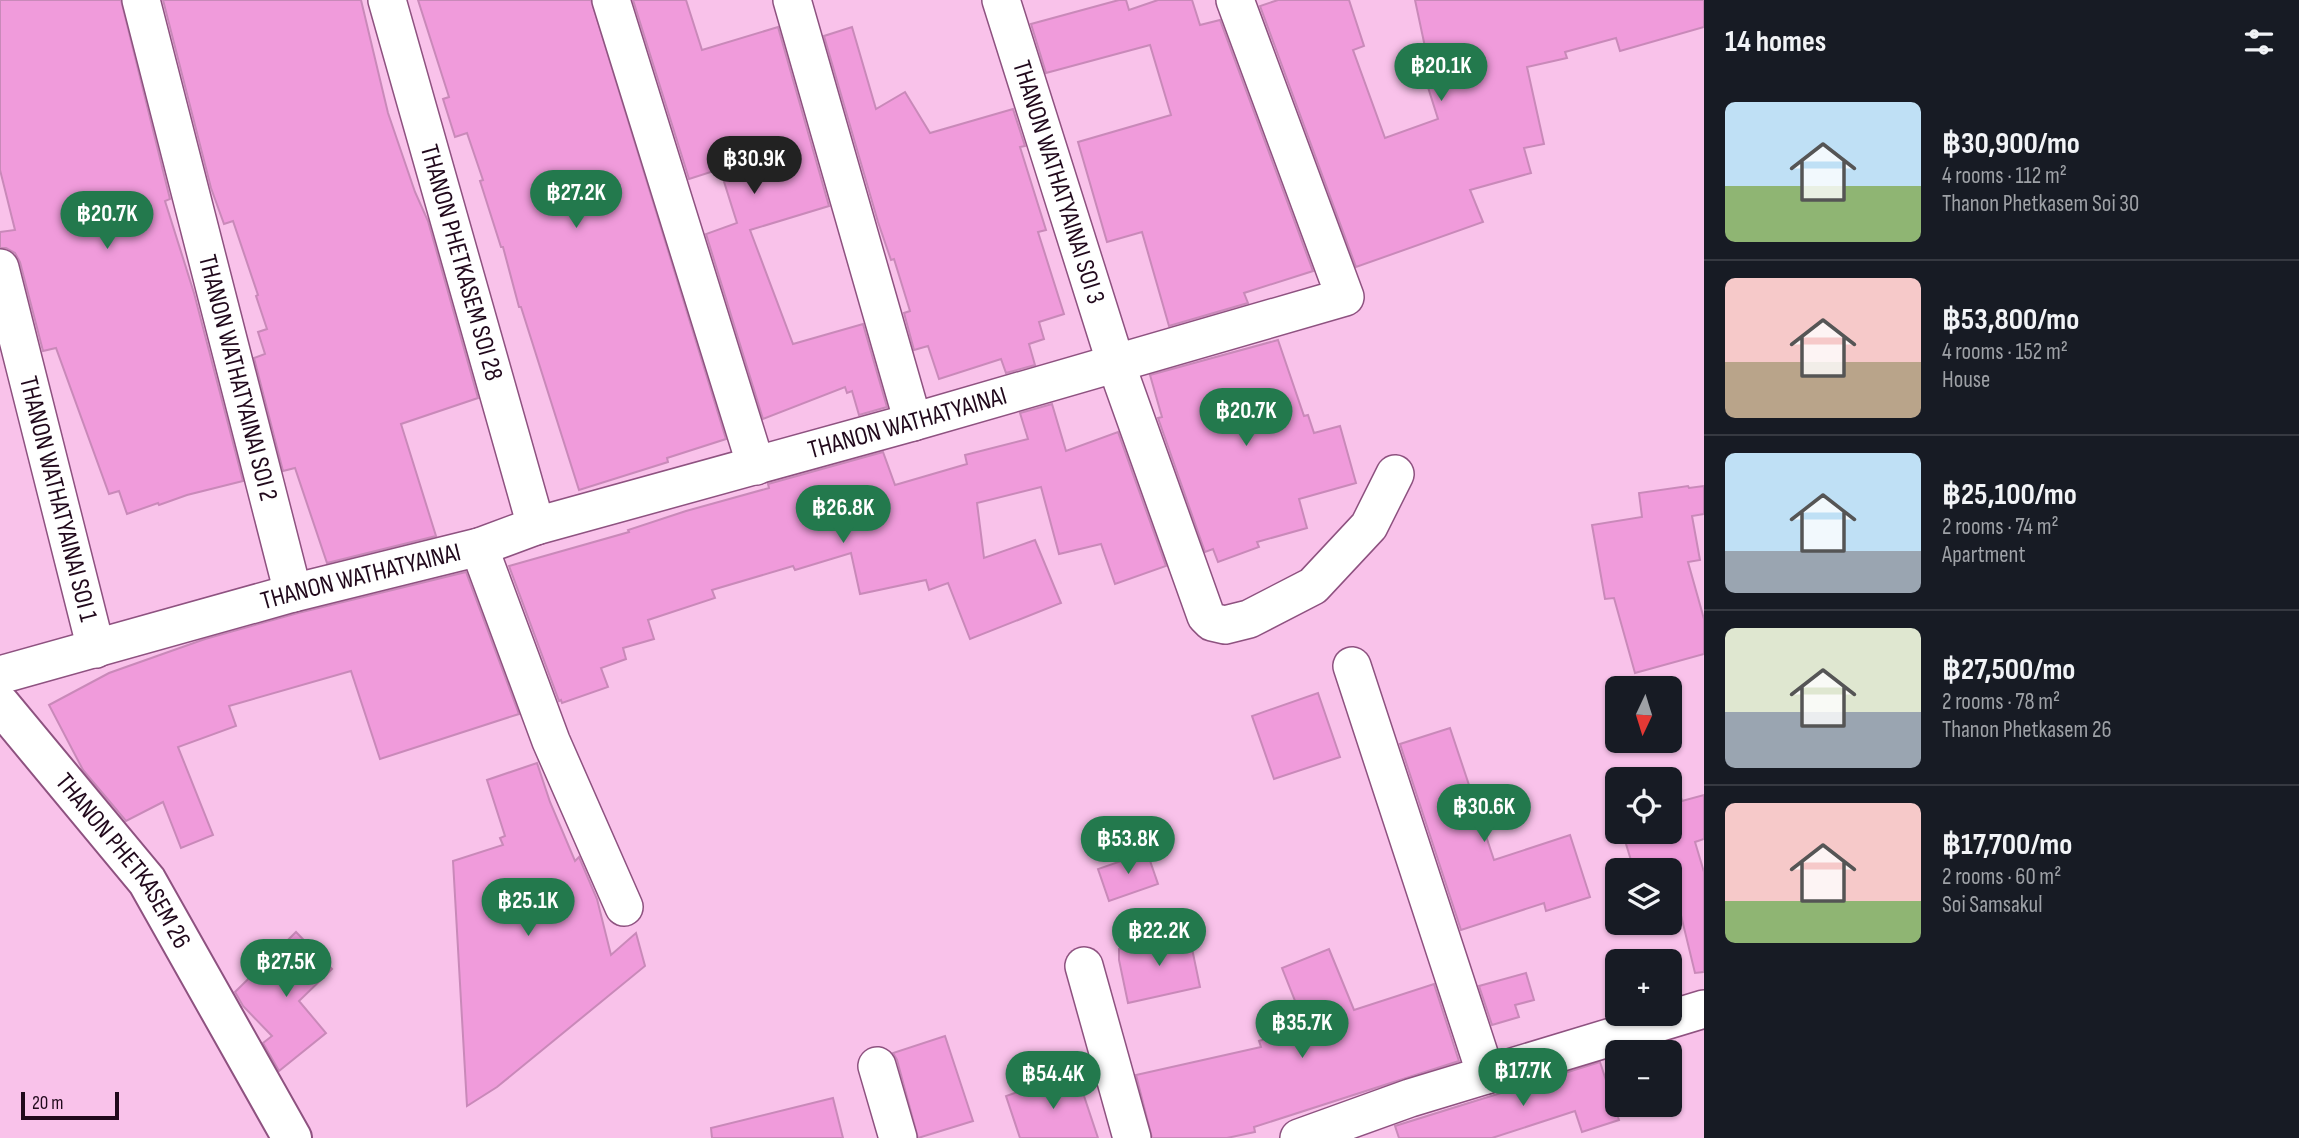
<!DOCTYPE html>
<meta charset="utf-8">
<style>
body{margin:0;font-family:"Sofia Sans Condensed",sans-serif;background:#20242c;color:#f1f3f6;height:100vh;display:flex;flex-direction:column;font-size:26px;white-space:nowrap}
*{box-sizing:border-box;margin:0}
p{font-size:23px;color:#9ea1a6}
.icon{flex:none;width:38px;height:38px;fill:none;stroke:currentColor;stroke-width:2;stroke-linecap:round;stroke-linejoin:round}
.map{position:relative;flex:1;overflow:hidden}
.panel{display:flex;flex-direction:column;background:#171b24;width:595px}
.panel>*{flex:none}
.needle{width:46px;rotate:184deg}
.fabs{position:absolute;left:1605px;top:676px;display:grid;gap:14px}
.fabs a{display:grid;place-items:center;width:77px;height:77px;border-radius:10px;background:#171b24;box-shadow:0 2px 5px #0004;font-size:35px}
.scale{position:absolute;left:21px;bottom:18px;width:98px;box-sizing:border-box;padding-left:7px;border:4px solid #21091c;border-top:0;font-size:19px;line-height:24px;white-space:nowrap;color:#21091c;-webkit-text-stroke:5px #f9c2ea;paint-order:stroke}
.price{position:absolute;translate:-50% -60px;padding:0 16px;border-radius:24px;background:#23794d;color:#fff;font-size:23px;line-height:46px;filter:drop-shadow(0 2px 4px #0008)}
.price::after{content:'';position:absolute;left:50%;top:42px;width:21px;height:16px;margin-left:-10px;background:inherit;clip-path:polygon(0 0,100% 0,50% 100%)}
.price.active{background:#222;color:#fff}
ul{padding:0;list-style:none}
li{display:flex;align-items:center;gap:21px;height:175px;padding:0 21px}
li+li{border-top:2px solid #363941}
li span{display:grid;place-items:center;flex:none;width:196px;height:140px;border-radius:10px;color:#555}
li>.icon{margin-inline-start:auto}
span .icon{width:84px;height:84px;fill:#fffc;stroke-width:1}
li b{font-size:30px}
h2{display:flex;justify-content:space-between;align-items:center;height:84px;padding:0 21px;font-size:30px}
main{display:flex;flex:1;min-height:0}
.map>svg:first-child{display:block}
.building{fill:#f09bdb;stroke:#c989b9;stroke-width:2}
.lines{fill:none;stroke-linecap:round;stroke-linejoin:round}
.minor-casing{stroke:#8e5280;stroke-width:40}
.tertiary-casing{stroke:#8e5280;stroke-width:42}
.minor{stroke:#fff;stroke-width:37}
.tertiary{stroke:#fff;stroke-width:38}
.labels{text-anchor:middle;dominant-baseline:central;stroke-width:5;stroke-linejoin:round;paint-order:stroke}
.street-label{font-size:26px;fill:#21091c;stroke:#f9c2ea}
</style>
<main>
<div class="map">
<svg width="1704" height="1138" viewBox="0 0 1704 1138">
<rect width="100%" height="100%" fill="#f9c2ea"/>
<g class="building">
<polygon points="0,0 121,0 170,199 165,201 194,293 243,481 187,495 159,505 158,503 127,514 119,491 109,494 56,348 43,351 20,262 15,253 6,248 0,248 0,232 15,230 0,170"/>
<polygon points="163,0 361,0 388,113 415,192 428,221 478,398 401,424 436,536 327,563 295,468 283,471 254,358 265,354 258,332 267,329 256,296 258,295 233,221 224,224 211,188"/>
<polygon points="418,0 591,0 726,439 667,458 668,462 579,490 521,307 519,307 503,247 501,247 480,181 483,180 467,133 455,137 443,99 449,97"/>
<polygon points="633,0 686,0 702,50 778,27 829,206 750,230 793,344 863,324 887,407 859,415 852,391 847,393 845,387 763,419 706,234 737,223 720,169 689,179"/>
<polygon points="1119,0 1126,0 1129,10 1158,0 1192,0 1200,25 1220,20 1313,271 1244,293 1248,303 1169,326 1142,232 1107,242 1078,142 1171,115 1150,45 1046,73 1031,24"/>
<polygon points="1278,0 1349,0 1364,46 1353,50 1385,138 1438,119 1426,81 1439,77 1428,61 1415,0 1704,0 1704,27 1620,51 1616,38 1565,52 1567,58 1527,67 1544,144 1524,148 1531,173 1470,190 1483,222 1356,267 1260,6"/>
<polygon points="852,27 876,109 905,92 930,133 1013,109 1025,146 1020,147 1046,230 1038,232 1064,314 1039,322 1044,339 1029,344 1035,365 1006,373 1001,359 939,379 928,346 914,350 904,313 910,311 894,259 891,260 878,222 824,36"/>
<polygon points="1278,340 1304,416 1308,415 1314,433 1340,426 1356,483 1299,499 1307,528 1257,542 1259,547 1218,562 1213,549 1205,552 1158,418 1162,417 1150,375"/>
<polygon points="1052,404 1066,451 1118,432 1166,566 1115,584 1101,544 1059,554 1041,487 977,503 984,558 1035,540 1061,603 970,639 948,583 929,590 926,580 860,594 851,553 795,570 793,566 712,590 715,598 648,620 654,639 623,648 626,659 601,668 608,687 562,703 561,700 559,701 509,566 629,532 628,530 686,511 769,488 768,484 883,452 895,485 967,464 965,455 1028,439 1020,413"/>
<polygon points="1688,486 1689,488 1704,486 1704,514 1692,516 1700,560 1688,562 1704,619 1704,654 1635,673 1614,598 1605,599 1592,525 1642,517 1639,493"/>
<polygon points="466,572 519,714 380,759 351,671 229,706 236,726 178,747 213,835 181,848 163,802 126,821 83,770 49,705 109,673 205,639 298,613"/>
<polygon points="1318,693 1340,757 1274,779 1252,716"/>
<polygon points="1450,728 1494,860 1570,835 1590,897 1546,911 1544,903 1461,930 1400,744"/>
<polygon points="537,763 550,802 575,861 579,857 597,899 611,955 636,933 645,966 497,1087 467,1106 453,861 503,845 500,838 505,836 487,780"/>
<polygon points="1676,780 1682,801 1704,795 1704,839 1695,842 1704,872 1704,972 1695,973 1670,870 1634,870 1622,831 1670,831 1670,781"/>
<polygon points="1147,852 1158,884 1109,901 1098,869"/>
<polygon points="296,932 332,969 299,1001 326,1033 279,1071 263,1043 272,1036 243,1006 235,992"/>
<polygon points="1189,934 1200,987 1128,1003 1119,960 1119,949"/>
<polygon points="1329,949 1354,1010 1434,984 1459,1061 1254,1127 1255,1132 1227,1138 1152,1138 1136,1075 1261,1047 1259,1041 1305,1026 1282,968"/>
<polygon points="1526,973 1534,1000 1515,1005 1519,1017 1492,1025 1479,986"/>
<polygon points="945,1036 973,1121 918,1138 897,1060 893,1053"/>
<polygon points="1600,1062 1619,1120 1582,1132 1575,1111 1492,1138 1399,1138 1395,1126"/>
<polygon points="1076,1072 1098,1138 1020,1138 1006,1096"/>
<polygon points="833,1098 843,1138 712,1138 711,1128"/>
</g>
<g class="lines">
<defs>
<g id="minor">
<path id="s1" d="M 141,0 L 293,593"/>
<path id="s2" d="M 387,0 L 536,526"/>
<polyline points="611,0 756,466"/>
<polyline points="792,0 913,422"/>
<path id="s3" d="M 1001,0 L 1116,364 L 1206,616 L 1212,622 L 1225,625 L 1249,619 L 1313,586 L 1369,526 L 1395,474"/>
<path id="s4" d="M 0,268 L 96,649"/>
<polyline points="479,547 551,741 624,907"/>
<polyline points="1352,666 1486,1075"/>
<path id="s5" d="M 0,675 L 293,593 L 479,547 L 536,526 L 913,422 L 1345,297 L 1235,0"/>
<polyline points="1084,966 1132,1138"/>
<polyline points="877,1066 898,1138"/>
<polyline points="1299,1138 1410,1098 1704,1009"/>
</g>
<g id="tertiary">
<path id="s6" d="M 0,704 L 147,881 L 292,1138"/>
</g>
</defs>
<use href="#minor" class="minor-casing"/>
<use href="#tertiary" class="tertiary-casing"/>
<use href="#minor" class="minor"/>
<use href="#tertiary" class="tertiary"/>
</g>
<g class="labels">
<g class="street-label">
<text stroke="none"><textPath href="#s3" startOffset="191">THANON WATHATYAINAI SOI 3</textPath></text>
<text stroke="none"><textPath href="#s2" startOffset="273">THANON PHETKASEM SOI 28</textPath></text>
<text stroke="none"><textPath href="#s1" startOffset="390">THANON WATHATYAINAI SOI 2</textPath></text>
<text stroke="none"><textPath href="#s5" startOffset="942">THANON WATHATYAINAI</textPath></text>
<text stroke="none"><textPath href="#s4" startOffset="238">THANON WATHATYAINAI SOI 1</textPath></text>
<text stroke="none"><textPath href="#s5" startOffset="374">THANON WATHATYAINAI</textPath></text>
<text stroke="none"><textPath href="#s6" startOffset="200">THANON PHETKASEM 26</textPath></text>
</g>
</g>
</svg>
<div class="fabs">
<a><svg class="needle" viewBox="-14 -14 28 28"><path d="M0-13l5 13h-10z" fill="#e53935"/><path d="M0 13l5-13h-10z" fill="#9ea1a6"/></svg></a>
<a><svg class="icon" aria-label="locate" viewBox="0 0 24 24"><circle cx="12" cy="12" r="6"/><path d="M12 2v4M12 18v4M2 12h4M18 12h4"/></svg></a>
<a><svg class="icon" aria-label="layers" viewBox="0 0 24 24"><path d="M12 4l9 5-9 5-9-5zM3 14l9 5 9-5"/></svg></a>
<a>+</a>
<a>−</a>
</div>
<div class="scale">20 m</div>
<b class="price" style="left:1441px;top:103px">฿20.1K</b>
<b class="price active" style="left:754px;top:196px">฿30.9K</b>
<b class="price" style="left:576px;top:230px">฿27.2K</b>
<b class="price" style="left:107px;top:251px">฿20.7K</b>
<b class="price" style="left:1246px;top:448px">฿20.7K</b>
<b class="price" style="left:843px;top:545px">฿26.8K</b>
<b class="price" style="left:1484px;top:844px">฿30.6K</b>
<b class="price" style="left:1128px;top:876px">฿53.8K</b>
<b class="price" style="left:528px;top:938px">฿25.1K</b>
<b class="price" style="left:1159px;top:968px">฿22.2K</b>
<b class="price" style="left:286px;top:999px">฿27.5K</b>
<b class="price" style="left:1302px;top:1060px">฿35.7K</b>
<b class="price" style="left:1523px;top:1108px">฿17.7K</b>
<b class="price" style="left:1053px;top:1111px">฿54.4K</b>
</div>
<section class="panel">
<h2>14 homes<svg class="icon" aria-label="filters" viewBox="0 0 24 24"><path d="M4 7h16M4 17h16"/><circle cx="9" cy="7" r="2"/><circle cx="15" cy="17" r="2"/></svg></h2>
<ul>
<li><span style="background:linear-gradient(#bfe0f5 60%,#8fb573 0)"><svg class="icon" aria-label="home" viewBox="0 0 24 24"><path d="M3 11l9-7 9 7M6 9v11h12V9"/></svg></span><div><b>฿30,900/mo</b><p>4 rooms · 112 m²</p><p>Thanon Phetkasem Soi 30</p></div></li>
<li><span style="background:linear-gradient(#f6c9c9 60%,#b9a48a 0)"><svg class="icon" aria-label="home" viewBox="0 0 24 24"><path d="M3 11l9-7 9 7M6 9v11h12V9"/></svg></span><div><b>฿53,800/mo</b><p>4 rooms · 152 m²</p><p>House</p></div></li>
<li><span style="background:linear-gradient(#bfe0f5 70%,#9aa5b1 0)"><svg class="icon" aria-label="home" viewBox="0 0 24 24"><path d="M3 11l9-7 9 7M6 9v11h12V9"/></svg></span><div><b>฿25,100/mo</b><p>2 rooms · 74 m²</p><p>Apartment</p></div></li>
<li><span style="background:linear-gradient(#dfe7d0 60%,#9aa5b1 0)"><svg class="icon" aria-label="home" viewBox="0 0 24 24"><path d="M3 11l9-7 9 7M6 9v11h12V9"/></svg></span><div><b>฿27,500/mo</b><p>2 rooms · 78 m²</p><p>Thanon Phetkasem 26</p></div></li>
<li><span style="background:linear-gradient(#f6c9c9 70%,#8fb573 0)"><svg class="icon" aria-label="home" viewBox="0 0 24 24"><path d="M3 11l9-7 9 7M6 9v11h12V9"/></svg></span><div><b>฿17,700/mo</b><p>2 rooms · 60 m²</p><p>Soi Samsakul</p></div></li>
</ul>
</section>
</main>
